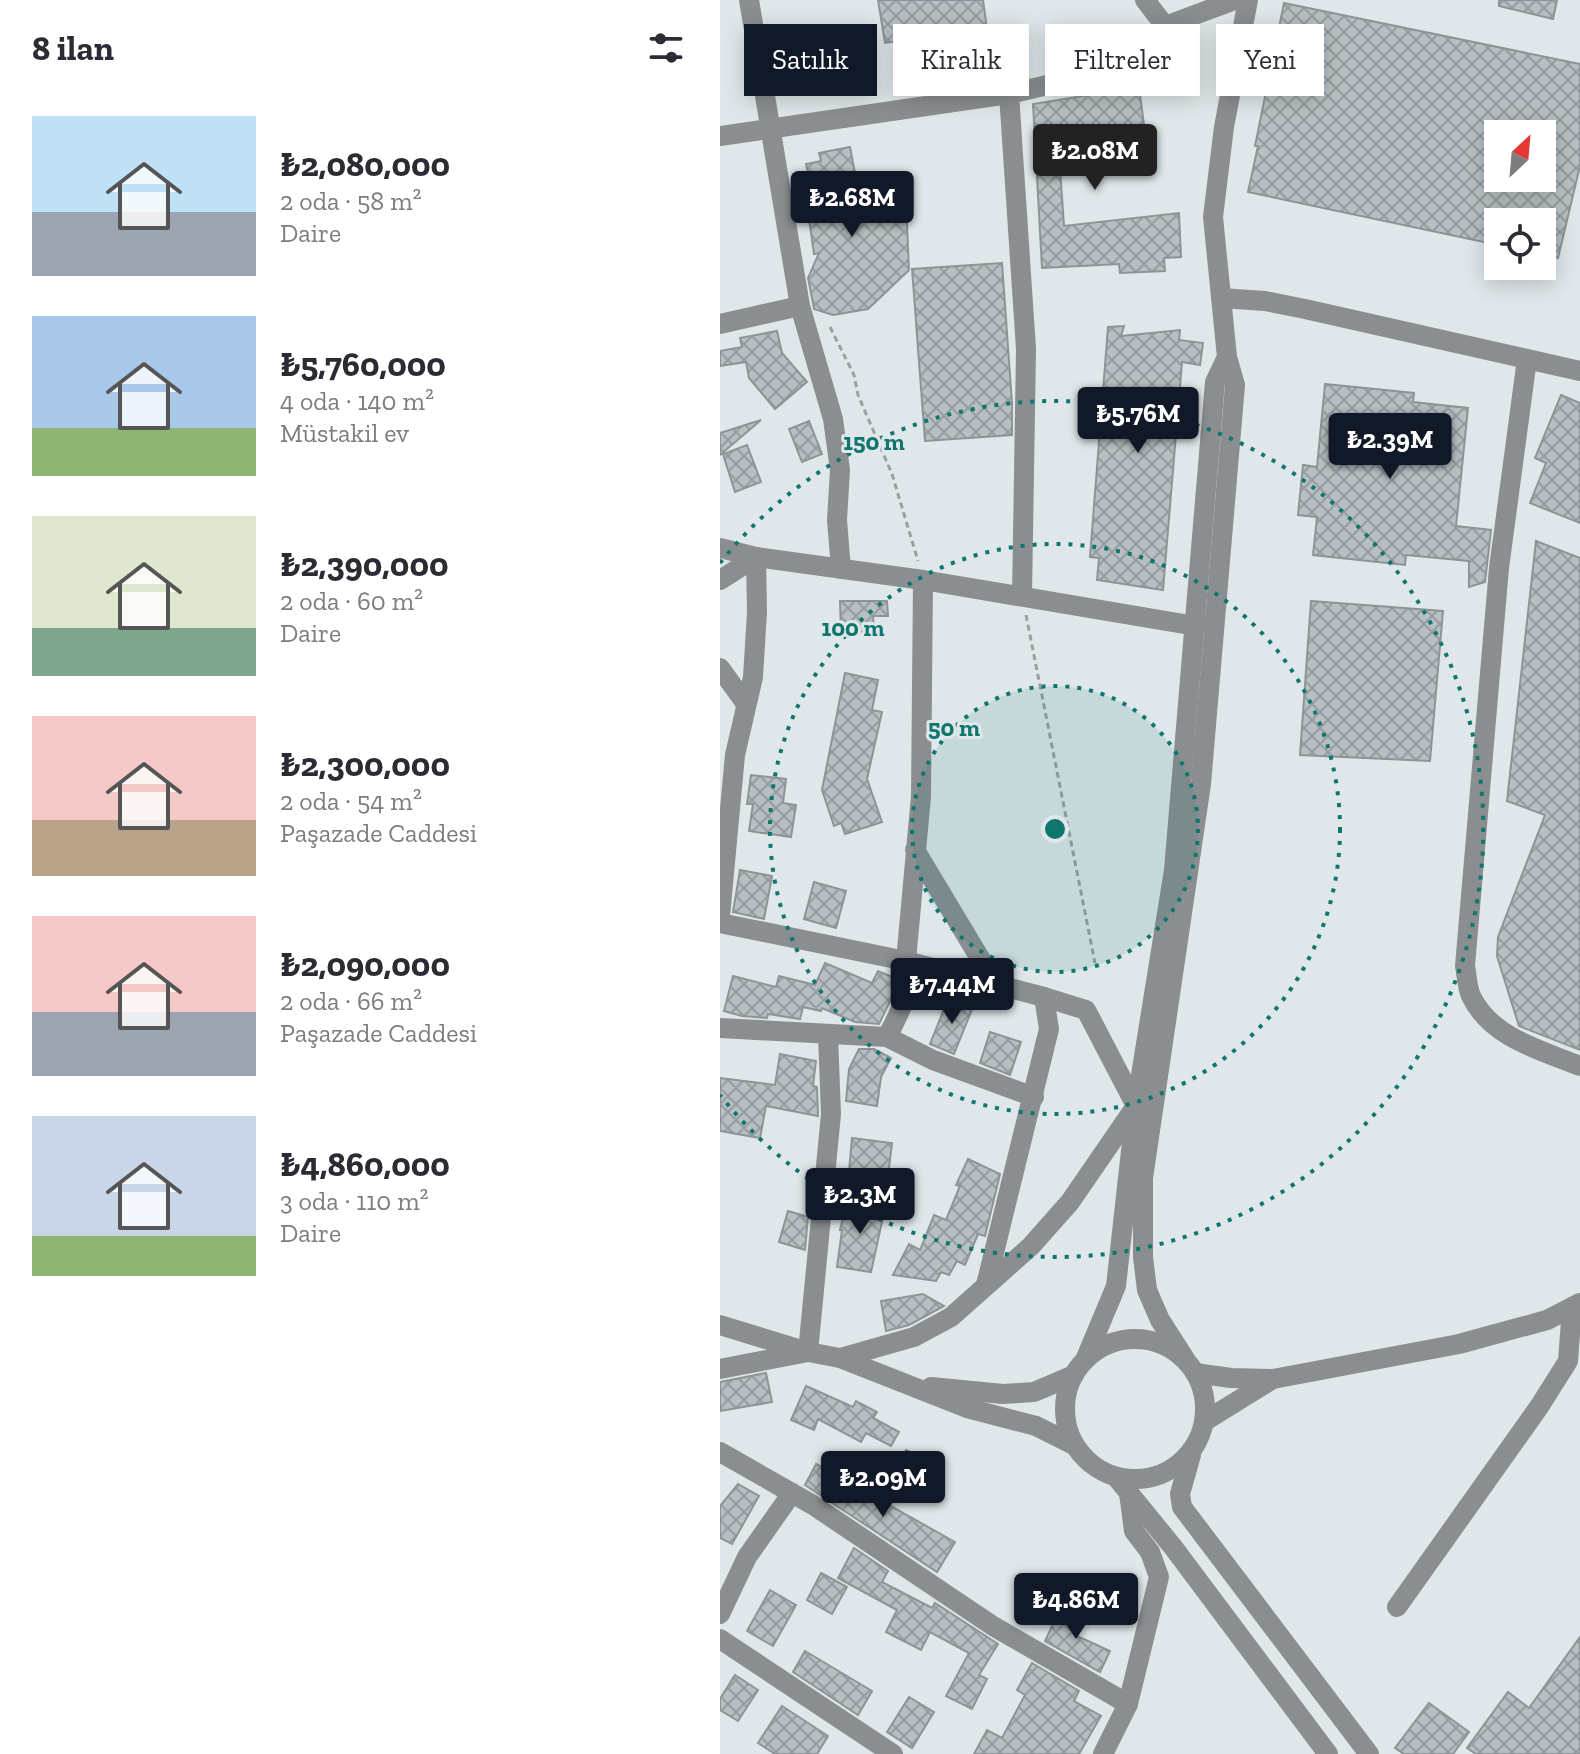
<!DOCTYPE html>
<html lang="tr">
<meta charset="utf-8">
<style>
body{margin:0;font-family:"Zilla Slab",serif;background:#f7f7f7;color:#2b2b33;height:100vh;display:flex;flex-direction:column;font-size:30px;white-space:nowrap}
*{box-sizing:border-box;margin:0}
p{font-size:26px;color:#7c7c81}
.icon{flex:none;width:44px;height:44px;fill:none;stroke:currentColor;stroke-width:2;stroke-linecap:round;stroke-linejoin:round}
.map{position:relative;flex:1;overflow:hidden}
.details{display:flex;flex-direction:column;background:#fff;width:720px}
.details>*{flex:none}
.banner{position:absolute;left:24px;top:24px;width:716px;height:72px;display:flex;gap:16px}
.needle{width:52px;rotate:26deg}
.controls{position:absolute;left:764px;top:120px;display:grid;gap:16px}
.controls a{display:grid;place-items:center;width:72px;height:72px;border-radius:0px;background:#fff;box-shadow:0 4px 20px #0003;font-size:40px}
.price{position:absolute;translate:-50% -68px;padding:0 18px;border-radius:8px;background:#111827;color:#fff;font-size:26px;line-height:52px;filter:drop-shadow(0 2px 4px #0008)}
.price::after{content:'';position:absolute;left:50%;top:48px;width:24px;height:18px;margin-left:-12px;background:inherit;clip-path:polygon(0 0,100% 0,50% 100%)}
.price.active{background:#222;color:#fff}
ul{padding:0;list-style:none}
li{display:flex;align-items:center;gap:24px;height:200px;padding:0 32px}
li span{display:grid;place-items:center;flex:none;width:224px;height:160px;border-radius:0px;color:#555}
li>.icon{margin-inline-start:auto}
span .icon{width:96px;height:96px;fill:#fffc;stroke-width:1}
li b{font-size:34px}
h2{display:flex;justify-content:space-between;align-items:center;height:96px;padding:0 32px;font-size:34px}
.chip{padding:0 28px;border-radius:0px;background:#fff;box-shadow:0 4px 20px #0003;font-size:28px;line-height:72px}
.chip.active{background:#111827;color:#fff}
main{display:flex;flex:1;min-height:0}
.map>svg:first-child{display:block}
.building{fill:url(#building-cross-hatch);stroke:#8d9497;stroke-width:2;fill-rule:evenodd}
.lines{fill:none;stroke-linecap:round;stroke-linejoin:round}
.path{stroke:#9aa0a2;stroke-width:3;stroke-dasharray:6 4;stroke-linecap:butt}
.minor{stroke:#8b8e90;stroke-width:20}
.ring{fill:none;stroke:#0f766e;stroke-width:4;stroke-dasharray:4 8}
.centre{fill:#0f766e;stroke:#dfe7ea;stroke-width:4}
.ring-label{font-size:24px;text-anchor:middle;font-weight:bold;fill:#0f766e;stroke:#dfe7ea;stroke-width:6;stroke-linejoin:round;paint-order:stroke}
</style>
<main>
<section class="details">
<h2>8 ilan<svg class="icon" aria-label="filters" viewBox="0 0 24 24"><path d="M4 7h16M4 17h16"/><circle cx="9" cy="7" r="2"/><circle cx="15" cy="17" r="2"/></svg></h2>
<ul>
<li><span style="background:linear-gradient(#bfe0f5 60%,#9aa5b1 0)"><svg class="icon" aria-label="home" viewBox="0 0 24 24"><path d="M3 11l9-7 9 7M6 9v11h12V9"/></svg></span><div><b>₺2,080,000</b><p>2 oda · 58 m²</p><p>Daire</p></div></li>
<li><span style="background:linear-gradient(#a9c7e8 70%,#8fb573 0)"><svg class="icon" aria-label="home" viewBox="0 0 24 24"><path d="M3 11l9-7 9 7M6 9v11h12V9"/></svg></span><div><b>₺5,760,000</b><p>4 oda · 140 m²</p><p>Müstakil ev</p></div></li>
<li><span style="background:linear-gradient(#dfe7d0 70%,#7fa58c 0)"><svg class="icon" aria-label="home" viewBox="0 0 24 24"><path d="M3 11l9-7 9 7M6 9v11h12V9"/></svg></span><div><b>₺2,390,000</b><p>2 oda · 60 m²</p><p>Daire</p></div></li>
<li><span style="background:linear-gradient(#f6c9c9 65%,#b9a48a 0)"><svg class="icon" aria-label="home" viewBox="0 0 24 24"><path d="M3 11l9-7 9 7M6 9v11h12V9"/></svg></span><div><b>₺2,300,000</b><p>2 oda · 54 m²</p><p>Paşazade Caddesi</p></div></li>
<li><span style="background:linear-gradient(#f6c9c9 60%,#9aa5b1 0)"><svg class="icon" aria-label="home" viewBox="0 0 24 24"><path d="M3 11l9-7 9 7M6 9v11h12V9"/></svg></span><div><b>₺2,090,000</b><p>2 oda · 66 m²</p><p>Paşazade Caddesi</p></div></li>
<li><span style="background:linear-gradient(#c9d6e8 75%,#8fb573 0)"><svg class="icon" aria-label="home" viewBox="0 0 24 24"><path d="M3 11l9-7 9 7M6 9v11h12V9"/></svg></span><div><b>₺4,860,000</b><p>3 oda · 110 m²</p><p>Daire</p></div></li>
</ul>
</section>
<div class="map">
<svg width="860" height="1754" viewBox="0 0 860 1754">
<defs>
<pattern id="building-cross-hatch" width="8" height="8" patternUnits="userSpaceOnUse" patternTransform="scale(2)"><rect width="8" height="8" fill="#b8bfc3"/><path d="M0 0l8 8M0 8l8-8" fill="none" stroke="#969c9f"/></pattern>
</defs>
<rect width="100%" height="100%" fill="#dfe7ea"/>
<g class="building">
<polygon points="158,0 263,0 267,29 165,43"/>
<polygon points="779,0 837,0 833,19 779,6"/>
<path d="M 564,3 L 860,64 L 860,166 L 838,258 L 822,254 L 822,222 L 778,222 L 778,245 L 528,192 L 538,146 L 535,146 ZM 778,134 L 822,134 L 822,178 L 778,178 Z"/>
<polygon points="419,87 424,125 338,139 344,226 459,213 461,257 444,258 445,271 400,273 399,264 322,268 313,104"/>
<polygon points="130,147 141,205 186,200 189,270 148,309 113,315 94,309 93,303 88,278 99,253 94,254 88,212 96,211 86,164 101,161 99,153"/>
<polygon points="282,263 292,403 292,435 205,441 192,269"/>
<polygon points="404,326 401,336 460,330 459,340 483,343 480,365 462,362 443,590 377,580 379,558 370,557 388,327"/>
<polygon points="57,331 62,353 87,382 55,409 29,378 26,362 0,366 0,351 22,347 20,338"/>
<polygon points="605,384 694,393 693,402 748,408 736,526 771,530 765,582 749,587 749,561 686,555 685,565 593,555 597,517 578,515 583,465 597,467"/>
<polygon points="841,395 860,403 860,523 810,503 826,463 815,458"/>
<polygon points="41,420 0,455 0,433"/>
<polygon points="89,421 102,454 82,462 69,429"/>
<polygon points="27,445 41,482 15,492 3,454"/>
<polygon points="816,541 860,558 860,1050 799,1026 777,956 778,937 825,815 787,801"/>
<polygon points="120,601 167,601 168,616 153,616 154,632 121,632"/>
<polygon points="591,601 723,611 710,761 580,755"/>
<polygon points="125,673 158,680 152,710 162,712 147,779 162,822 125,834 121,823 114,826 102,790"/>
<polygon points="31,775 66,779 63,803 76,805 71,837 29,831 33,804 27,804"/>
<polygon points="20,870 52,876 44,919 13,912"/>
<polygon points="94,882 126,891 116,928 84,919"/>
<polygon points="105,963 152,983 158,971 175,978 172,997 159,1024 135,1022 102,1008 101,1011 83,1007 80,1019 48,1014 47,1018 22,1016 4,1011 13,976 56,987 59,976 95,985"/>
<polygon points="229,997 253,1007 234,1054 210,1044"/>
<polygon points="270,1032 301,1042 290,1075 260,1063"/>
<polygon points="139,1049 154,1049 171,1058 161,1077 157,1106 126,1101 129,1069"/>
<polygon points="60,1054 96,1061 93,1086 97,1087 98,1116 46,1106 40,1138 0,1131 0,1078 55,1085"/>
<polygon points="132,1138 172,1143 168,1176 129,1171"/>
<polygon points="248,1159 280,1174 265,1236 258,1234 245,1265 237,1261 229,1275 221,1272 216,1281 173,1275 189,1244 200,1250 214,1215 226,1220 240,1186 236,1185"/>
<polygon points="127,1199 165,1208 151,1272 117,1267 122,1230 120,1230"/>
<polygon points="68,1211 88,1217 85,1250 59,1242"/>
<polygon points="203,1294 224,1306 189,1325 166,1331 161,1301"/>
<polygon points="46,1373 52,1402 0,1411 0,1382"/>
<polygon points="86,1386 133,1407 136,1401 157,1412 153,1418 179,1432 171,1446 146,1433 141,1442 98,1419 94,1430 71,1420"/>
<polygon points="186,1450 213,1464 203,1485 175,1471"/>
<polygon points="96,1464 127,1481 125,1485 157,1501 158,1499 235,1542 217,1572 85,1485"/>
<polygon points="18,1484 39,1496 12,1544 0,1538 0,1506"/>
<polygon points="134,1548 168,1571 162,1582 212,1608 215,1603 278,1644 259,1675 267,1679 252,1709 226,1696 249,1653 210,1632 201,1650 166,1632 177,1610 118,1578"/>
<polygon points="101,1573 127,1587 112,1614 87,1600"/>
<polygon points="50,1590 76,1605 53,1646 27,1631"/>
<polygon points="340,1609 364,1621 357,1636 390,1651 380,1672 325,1641"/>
<polygon points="860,1637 860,1754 756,1754 747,1748 788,1692 809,1708"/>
<polygon points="85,1651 152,1691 138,1715 73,1672"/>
<polygon points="312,1663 359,1691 354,1701 381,1716 359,1754 254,1754 267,1730 282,1738 305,1695 297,1690"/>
<polygon points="15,1675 38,1690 18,1721 0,1710 0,1699"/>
<polygon points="189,1697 214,1712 192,1748 167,1732"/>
<polygon points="709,1703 749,1732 733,1754 684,1754 675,1748"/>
<polygon points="62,1706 108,1736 97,1754 55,1754 38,1743"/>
</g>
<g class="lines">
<g class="path">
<polyline points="110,327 134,375 138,395 172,474 198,561"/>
<polyline points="306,615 375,963"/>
</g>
<g class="minor">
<polyline points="29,0 80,306 113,419 120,470 117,520 121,569"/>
<polyline points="425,0 445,26"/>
<polyline points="289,94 306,349 302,596"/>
<polyline points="0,136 289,94 366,76 415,59 445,26 515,0"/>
<polyline points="501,298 545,301 585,309 860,371"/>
<polyline points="0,324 80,306"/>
<path d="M 807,359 L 779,568 L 745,966 C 747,976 747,987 751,996 C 771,1038 821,1050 860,1066"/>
<polyline points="0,548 36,557 203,580 476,626"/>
<polyline points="0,580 36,557"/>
<polyline points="0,668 26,704"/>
<polyline points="195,850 276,985"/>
<polyline points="0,916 15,755 33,677 37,612 36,557"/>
<polyline points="0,923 186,961 324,997 329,1029 266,1285"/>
<polyline points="0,1028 167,1037 213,1060 314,1097"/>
<path d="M 167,1037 C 180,1012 193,990 186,961 L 201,796 L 203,580"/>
<polyline points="0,1325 88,1352 120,1358 247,1408 316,1426 354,1445"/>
<circle cx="415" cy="1409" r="70"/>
<polyline points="120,1358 194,1337 231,1317 311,1246 350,1202 416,1106 366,1010 324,997"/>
<polyline points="465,1359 440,1320 427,1290 423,1257 423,1178 481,784 515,385 507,357 493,217 504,127 528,0"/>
<polyline points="365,1360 396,1286 416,1106 454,870 495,382 507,357"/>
<polyline points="0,1369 88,1352 111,1114 108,1035"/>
<polyline points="475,1373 511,1378 553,1379 739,1344 827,1320 860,1303"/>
<polyline points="211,1387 283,1394 314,1392 354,1375"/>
<polyline points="485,1421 553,1379"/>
<polyline points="0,1452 93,1505 273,1626 408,1704"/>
<polyline points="471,1455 460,1494 462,1507 649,1754"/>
<polyline points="396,1477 453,1547 608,1754"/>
<polyline points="677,1607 819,1407 848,1361 852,1307"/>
<polyline points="0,1614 27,1557 72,1493"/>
<polyline points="0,1639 173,1754"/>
<polyline points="383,1754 408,1704 439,1577 430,1552 414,1531 409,1493"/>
</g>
</g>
<circle cx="335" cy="829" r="143" fill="#0f766e" fill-opacity=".12"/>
<g class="ring">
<circle cx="335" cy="829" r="143"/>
<circle cx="335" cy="829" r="285"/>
<path d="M0 563A428 428 0 1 1 0 1095"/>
</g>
<circle cx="335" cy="829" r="12" class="centre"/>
<g class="ring-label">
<text x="154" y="450">150 m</text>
<text x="133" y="636">100 m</text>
<text x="234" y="736">50 m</text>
</g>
</svg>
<div class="controls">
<a><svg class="needle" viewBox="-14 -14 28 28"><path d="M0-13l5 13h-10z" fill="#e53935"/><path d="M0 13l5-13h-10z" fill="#7c7c81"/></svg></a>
<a><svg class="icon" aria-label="locate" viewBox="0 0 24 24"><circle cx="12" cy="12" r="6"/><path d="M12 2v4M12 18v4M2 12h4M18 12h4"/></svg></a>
</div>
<b class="price active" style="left:375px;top:192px">₺2.08M</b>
<b class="price" style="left:132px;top:239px">₺2.68M</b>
<b class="price" style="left:418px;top:455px">₺5.76M</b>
<b class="price" style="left:670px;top:481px">₺2.39M</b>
<b class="price" style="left:232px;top:1026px">₺7.44M</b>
<b class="price" style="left:140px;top:1236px">₺2.3M</b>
<b class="price" style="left:163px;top:1519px">₺2.09M</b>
<b class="price" style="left:356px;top:1641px">₺4.86M</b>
<div class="banner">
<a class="chip active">Satılık</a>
<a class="chip">Kiralık</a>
<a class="chip">Filtreler</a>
<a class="chip">Yeni</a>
</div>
</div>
</main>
